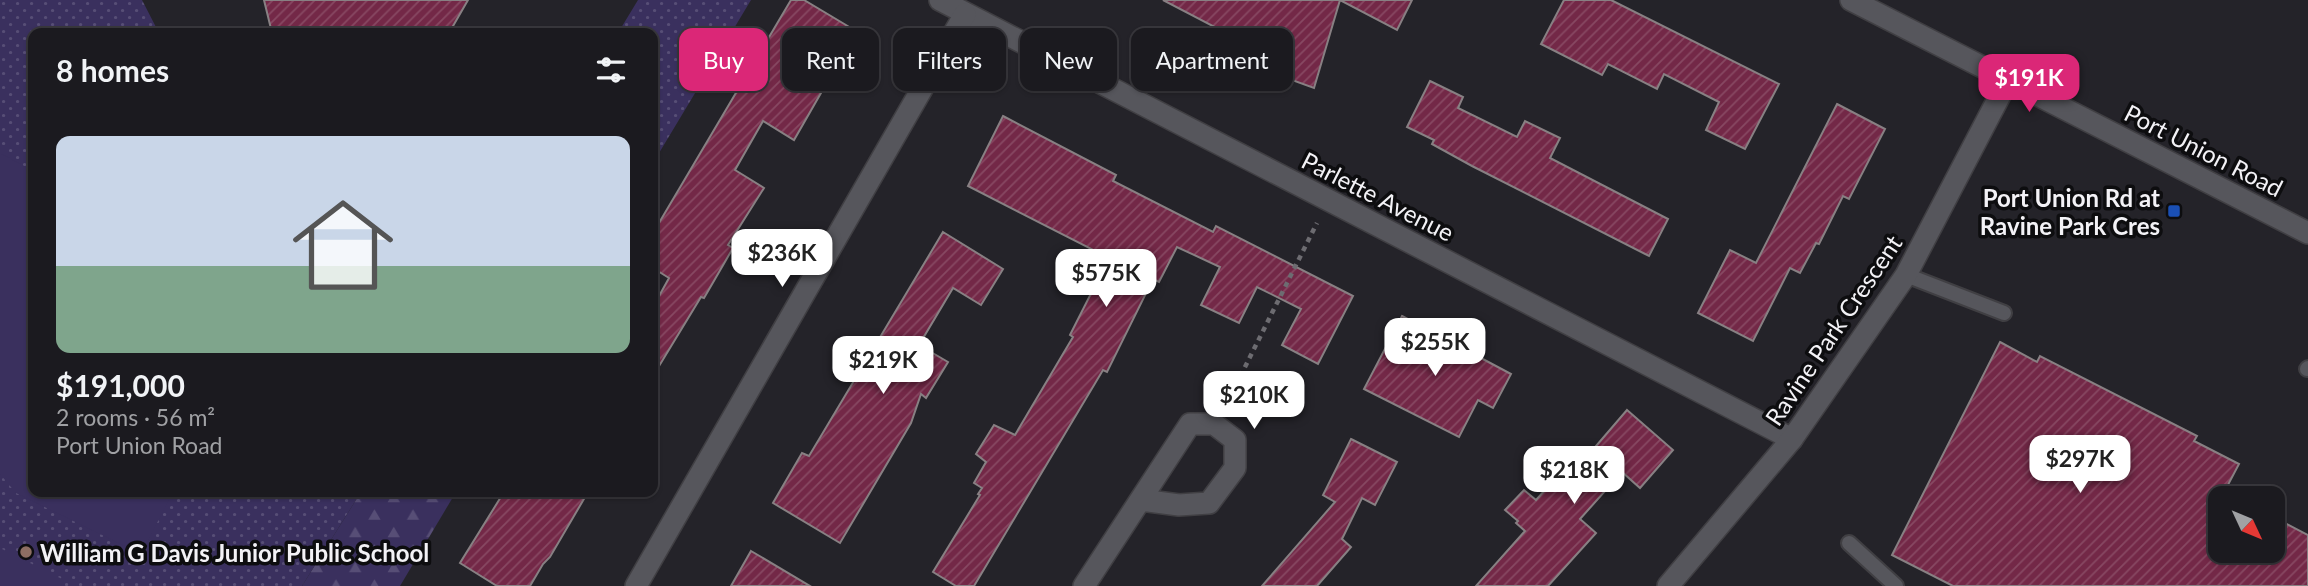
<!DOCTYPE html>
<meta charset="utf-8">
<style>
body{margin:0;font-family:Lato,sans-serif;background:#242328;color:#f1f3f6;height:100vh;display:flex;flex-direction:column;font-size:26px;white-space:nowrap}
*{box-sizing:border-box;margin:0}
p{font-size:23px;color:#a0a1a4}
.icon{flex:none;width:38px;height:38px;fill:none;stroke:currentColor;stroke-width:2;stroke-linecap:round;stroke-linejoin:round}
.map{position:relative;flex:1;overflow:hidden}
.sheet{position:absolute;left:28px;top:28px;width:630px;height:469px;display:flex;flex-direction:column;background:#1b1a1f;border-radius:14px;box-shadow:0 2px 5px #0004,0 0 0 2px #39383d}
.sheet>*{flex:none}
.top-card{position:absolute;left:679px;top:28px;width:665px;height:63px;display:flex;gap:14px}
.needle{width:46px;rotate:134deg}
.controls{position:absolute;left:2208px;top:486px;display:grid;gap:14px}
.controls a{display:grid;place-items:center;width:77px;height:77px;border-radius:14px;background:#1b1a1f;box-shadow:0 2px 5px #0004,0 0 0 2px #39383d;font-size:35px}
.price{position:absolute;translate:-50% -60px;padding:0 16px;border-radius:14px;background:#fff;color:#222;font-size:23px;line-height:46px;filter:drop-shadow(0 2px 4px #0008)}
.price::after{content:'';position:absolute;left:50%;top:42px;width:21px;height:16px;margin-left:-10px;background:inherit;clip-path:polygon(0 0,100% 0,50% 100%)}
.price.selected{background:#db2777;color:#fff}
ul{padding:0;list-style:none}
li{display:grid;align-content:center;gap:14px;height:371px;padding:0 28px}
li+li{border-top:2px solid #39383d}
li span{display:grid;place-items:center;height:217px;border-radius:14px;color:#555}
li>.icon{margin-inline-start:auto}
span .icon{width:126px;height:126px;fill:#fffc;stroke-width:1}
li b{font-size:30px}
h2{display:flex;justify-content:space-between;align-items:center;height:84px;padding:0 28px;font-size:30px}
.pill{padding:0 24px;border-radius:14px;background:#1b1a1f;box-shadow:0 2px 5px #0004,0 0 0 2px #39383d;font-size:24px;line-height:63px}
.pill.selected{background:#db2777;color:#fff}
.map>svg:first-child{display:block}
.grass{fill:url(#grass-dots)}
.forest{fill:url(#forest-firs)}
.pitch{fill:#3a305e}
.building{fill:url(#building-hatch);stroke:#888083;stroke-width:2}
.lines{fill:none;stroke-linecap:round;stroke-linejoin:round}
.service-casing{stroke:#403f43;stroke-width:18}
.minor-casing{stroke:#403f43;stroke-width:24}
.secondary-casing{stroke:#403f43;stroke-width:24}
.path{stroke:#6d6c71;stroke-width:4.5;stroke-dasharray:5 5;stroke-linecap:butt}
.service{stroke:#56565c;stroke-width:14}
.minor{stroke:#56565c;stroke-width:21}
.secondary{stroke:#56565c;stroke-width:21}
.transit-dot{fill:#1a4fb4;stroke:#0d0d0f;stroke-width:2.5}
.education-dot{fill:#8d6e63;stroke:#0d0d0f;stroke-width:2.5}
.labels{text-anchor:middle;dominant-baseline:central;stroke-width:7;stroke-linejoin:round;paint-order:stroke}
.street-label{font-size:24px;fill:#f3f2f6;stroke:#0d0d0f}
.poi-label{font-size:24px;font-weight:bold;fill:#f3f2f6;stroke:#0d0d0f;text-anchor:end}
</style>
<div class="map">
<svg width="2308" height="586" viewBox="0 0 2308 586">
<defs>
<pattern id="grass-dots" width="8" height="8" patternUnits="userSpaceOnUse" patternTransform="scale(1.75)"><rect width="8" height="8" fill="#3a305e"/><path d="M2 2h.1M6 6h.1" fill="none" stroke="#574e76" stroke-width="1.8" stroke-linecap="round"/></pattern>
<pattern id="forest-firs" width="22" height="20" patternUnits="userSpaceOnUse" patternTransform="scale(1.75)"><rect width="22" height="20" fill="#3a305e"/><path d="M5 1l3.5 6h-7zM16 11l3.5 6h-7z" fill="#574e76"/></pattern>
<pattern id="building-hatch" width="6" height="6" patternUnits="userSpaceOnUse" patternTransform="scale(1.75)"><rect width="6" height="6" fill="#732847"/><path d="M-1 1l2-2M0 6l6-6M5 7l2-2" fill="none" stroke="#874862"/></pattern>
</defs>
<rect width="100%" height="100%" fill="#242329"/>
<g class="grass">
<polygon points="0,0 142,0 159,33 33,33 33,492 361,492 302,586 0,586"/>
<polygon points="638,0 751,0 653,163 653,33 618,33"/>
</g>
<polygon class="forest" points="361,492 456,492 400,586 302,586"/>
<g class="pitch">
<polygon points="0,153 33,171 33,492 173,492 141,554 16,493 0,474"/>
<polygon points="0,548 64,580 61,586 0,586"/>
</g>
<g class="building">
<polygon points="264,0 468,0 449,33 272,33"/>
<polygon points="791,0 804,0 861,34 829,89 825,86 794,140 763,121 735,170 764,188 728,245 733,248 704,298 701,297 653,376 653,307 669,278 653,268 653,233"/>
<polygon points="1163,0 1412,0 1397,30 1340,0 1314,88 1278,75 1282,62"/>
<polygon points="1564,0 1611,0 1779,84 1745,149 1706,130 1719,102 1664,74 1657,89 1608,64 1602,75 1541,44"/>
<polygon points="1430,81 1463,97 1458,108 1517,137 1525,121 1560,138 1550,158 1668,219 1649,256 1472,166 1432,144 1434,140 1407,127"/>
<polygon points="1837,104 1885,129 1849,199 1843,196 1819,244 1816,243 1800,273 1790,268 1753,341 1698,313 1730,250 1756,263"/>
<polygon points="1003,116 1116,175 1113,181 1213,232 1216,226 1353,296 1318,364 1282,345 1301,309 1257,287 1239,323 1201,305 1220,267 1177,247 1159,282 1153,279 1107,372 1103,370 974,586 956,586 933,572 980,495 978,494 982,488 974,483 986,462 976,454 994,425 1015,435 1073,337 1070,335 1109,258 968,186"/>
<polygon points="943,232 1003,269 981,305 953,288 919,345 948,362 926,398 921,394 911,423 840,543 773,503 802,453 809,456"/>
<polygon points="1402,316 1511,374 1493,408 1478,400 1459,437 1364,389"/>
<polygon points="2000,342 2037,362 2040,356 2197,436 2194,441 2239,464 2221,498 2221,551 2273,551 2273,517 2308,535 2308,586 1953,586 1892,555"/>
<polygon points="1627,410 1673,450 1640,488 1622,472 1580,519 1596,533 1548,586 1476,586 1525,531 1516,523 1518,521 1505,510 1524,490 1536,500 1565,468 1572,474"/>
<polygon points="1351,439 1397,462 1375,505 1362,498 1342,539 1351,547 1317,586 1262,586 1335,502 1323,495"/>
<polygon points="504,492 588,492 550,557 543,564 530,586 497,586 460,563"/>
<polygon points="751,551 810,586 731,586"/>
</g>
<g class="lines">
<defs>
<g id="service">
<polyline points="1906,275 2004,313"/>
<polyline points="2307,369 2308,368"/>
<polyline points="1849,543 1896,586"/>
</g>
<g id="minor">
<polyline points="940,0 1792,439"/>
<polyline points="636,586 965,14"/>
<polyline points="1084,586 1190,424 1214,424 1235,440 1235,468 1209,503 1179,505 1141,500"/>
<polyline points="1668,586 1792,439 1906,275 2008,80"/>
</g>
<polyline id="secondary" points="1851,0 2308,233"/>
</defs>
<use href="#service" class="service-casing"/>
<use href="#minor" class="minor-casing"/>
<use href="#secondary" class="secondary-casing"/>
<polyline class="path" points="1227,403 1317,223"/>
<use href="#service" class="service"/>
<use href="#minor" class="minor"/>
<use href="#secondary" class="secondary"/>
</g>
<rect class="transit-dot" x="2167" y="204" width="14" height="14" rx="3.5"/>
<circle class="education-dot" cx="26" cy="552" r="7"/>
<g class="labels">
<g class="street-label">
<text transform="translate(2204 150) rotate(27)">Port Union Road</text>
<text transform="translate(1378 196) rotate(27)">Parlette Avenue</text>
<text transform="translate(1833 330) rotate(-56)">Ravine Park Crescent</text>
</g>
<g class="poi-label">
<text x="2160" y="197">Port Union Rd at<tspan x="2160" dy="28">Ravine Park Cres</tspan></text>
<text x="40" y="552" text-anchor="start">William G Davis Junior Public School</text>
</g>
</g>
</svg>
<div class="controls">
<a><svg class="needle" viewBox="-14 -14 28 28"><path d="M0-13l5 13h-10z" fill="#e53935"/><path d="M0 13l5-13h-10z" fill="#a0a1a4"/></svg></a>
</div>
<b class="price selected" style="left:2029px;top:114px">$191K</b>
<b class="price" style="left:782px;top:289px">$236K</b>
<b class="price" style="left:1106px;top:309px">$575K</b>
<b class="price" style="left:1435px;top:378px">$255K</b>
<b class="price" style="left:883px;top:396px">$219K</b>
<b class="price" style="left:1254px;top:431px">$210K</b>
<b class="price" style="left:2080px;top:495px">$297K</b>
<b class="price" style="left:1574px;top:506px">$218K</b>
<div class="top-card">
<a class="pill selected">Buy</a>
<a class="pill">Rent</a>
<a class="pill">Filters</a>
<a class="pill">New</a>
<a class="pill">Apartment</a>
</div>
<section class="sheet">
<h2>8 homes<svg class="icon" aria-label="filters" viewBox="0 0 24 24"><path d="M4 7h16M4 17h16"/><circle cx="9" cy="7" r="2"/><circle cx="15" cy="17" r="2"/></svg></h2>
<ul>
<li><span style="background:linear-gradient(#c9d6e8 60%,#7fa58c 0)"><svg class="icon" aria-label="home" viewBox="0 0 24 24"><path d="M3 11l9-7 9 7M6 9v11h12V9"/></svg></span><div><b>$191,000</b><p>2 rooms · 56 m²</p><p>Port Union Road</p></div></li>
</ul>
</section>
</div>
